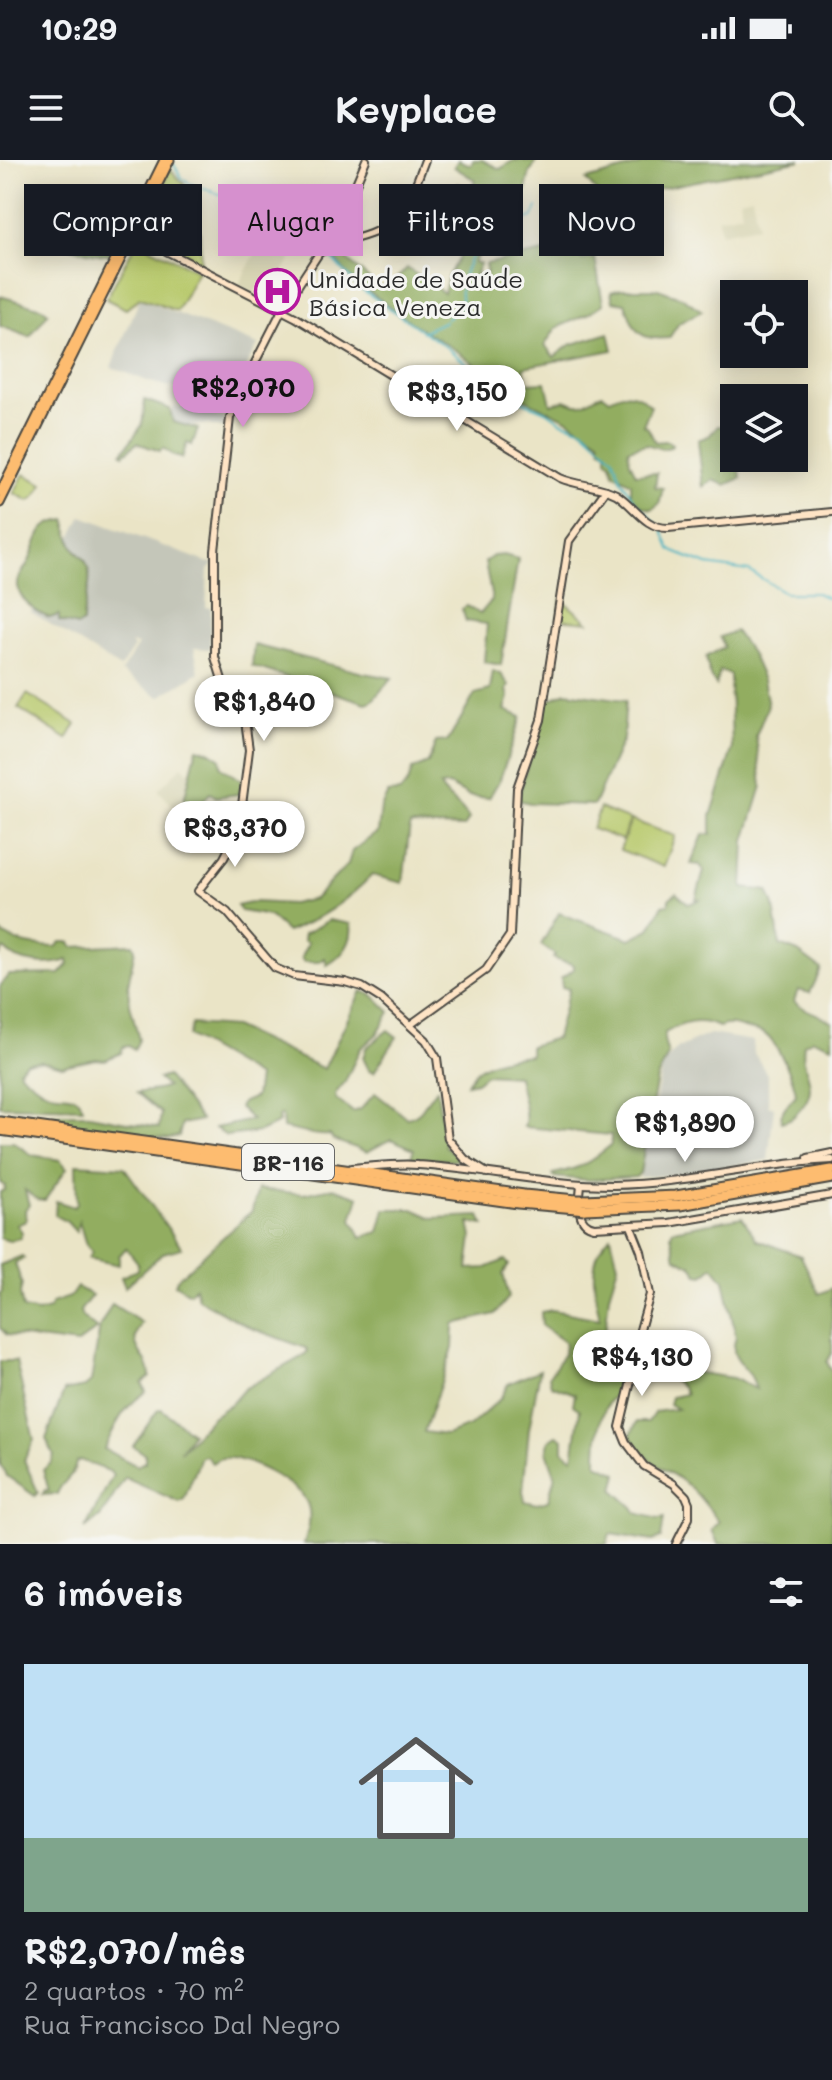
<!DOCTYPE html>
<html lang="pt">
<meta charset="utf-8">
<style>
body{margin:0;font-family:Mali,sans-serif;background:#242831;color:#f1f3f6;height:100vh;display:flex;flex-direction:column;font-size:30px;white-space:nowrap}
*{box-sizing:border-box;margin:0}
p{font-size:26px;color:#9ea1a6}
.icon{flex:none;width:44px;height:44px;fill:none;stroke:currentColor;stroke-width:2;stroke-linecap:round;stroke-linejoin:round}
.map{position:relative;height:1384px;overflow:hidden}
.details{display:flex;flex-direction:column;background:#171b24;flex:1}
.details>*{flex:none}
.banner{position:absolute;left:24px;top:24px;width:784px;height:72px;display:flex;gap:16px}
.buttons{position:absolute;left:720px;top:120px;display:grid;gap:16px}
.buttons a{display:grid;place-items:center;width:88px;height:88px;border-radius:0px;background:#171b24;box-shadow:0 4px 20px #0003;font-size:40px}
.price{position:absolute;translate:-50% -68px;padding:0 18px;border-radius:28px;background:#fff;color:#222;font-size:26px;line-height:52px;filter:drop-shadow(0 2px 4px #0008)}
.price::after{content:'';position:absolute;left:50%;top:48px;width:24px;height:18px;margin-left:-12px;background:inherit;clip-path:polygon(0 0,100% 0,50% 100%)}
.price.active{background:#d690ce;color:#111}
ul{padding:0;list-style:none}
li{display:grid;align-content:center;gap:16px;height:424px;padding:0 24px}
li+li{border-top:2px solid #363941}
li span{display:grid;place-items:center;height:248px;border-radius:0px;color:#555}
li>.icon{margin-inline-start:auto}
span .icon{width:144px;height:144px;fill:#fffc;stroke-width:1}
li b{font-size:34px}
h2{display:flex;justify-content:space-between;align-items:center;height:96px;padding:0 24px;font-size:34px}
.chip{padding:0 28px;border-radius:0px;background:#171b24;box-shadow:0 4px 20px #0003;font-size:28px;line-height:72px}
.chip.active{background:#d690ce;color:#111}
.status{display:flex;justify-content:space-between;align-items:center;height:56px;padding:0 40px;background:#171b24;direction:ltr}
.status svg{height:22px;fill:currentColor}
header{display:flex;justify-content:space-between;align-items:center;height:104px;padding:0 24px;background:#171b24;font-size:36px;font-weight:700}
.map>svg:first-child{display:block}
.built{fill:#d9d6b5}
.industrial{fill:#c4c6b9}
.green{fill:#b8c96c;stroke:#727a4c;stroke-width:2}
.forest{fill:#92ad60;stroke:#5e6c46;stroke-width:2}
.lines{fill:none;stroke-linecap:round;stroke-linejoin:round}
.stream{stroke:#44b2c1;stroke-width:2}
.secondary-casing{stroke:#484742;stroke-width:10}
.primary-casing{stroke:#484742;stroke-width:11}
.highway-casing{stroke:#484742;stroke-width:13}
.secondary{stroke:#fee4c5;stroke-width:6}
.primary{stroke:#fdbc6f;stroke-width:7}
.highway{stroke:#fdbc6f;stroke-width:9}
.highway-bridge-casing{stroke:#484742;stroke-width:13;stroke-linecap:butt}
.highway-bridge{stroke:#fdbc6f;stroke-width:9}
.labels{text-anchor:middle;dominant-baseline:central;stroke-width:6;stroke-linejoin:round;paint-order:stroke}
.shield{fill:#f6f6f2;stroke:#686867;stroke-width:2}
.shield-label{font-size:22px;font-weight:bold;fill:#2b2b2b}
.poi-label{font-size:24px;fill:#2b2b2b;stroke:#f6f6f2;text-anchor:start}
</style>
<div class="status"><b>10:29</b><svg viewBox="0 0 49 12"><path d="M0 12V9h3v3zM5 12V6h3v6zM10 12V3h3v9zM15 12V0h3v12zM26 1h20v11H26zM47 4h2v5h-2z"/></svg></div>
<header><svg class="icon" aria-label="menu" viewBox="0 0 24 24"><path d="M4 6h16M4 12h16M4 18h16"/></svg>Keyplace<svg class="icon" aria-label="search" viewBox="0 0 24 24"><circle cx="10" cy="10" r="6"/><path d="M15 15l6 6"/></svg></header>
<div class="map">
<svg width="832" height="1384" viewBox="0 0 832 1384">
<rect width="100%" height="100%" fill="#f6f6f2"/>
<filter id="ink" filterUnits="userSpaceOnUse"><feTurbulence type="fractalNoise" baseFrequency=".0125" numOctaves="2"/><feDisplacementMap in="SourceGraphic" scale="16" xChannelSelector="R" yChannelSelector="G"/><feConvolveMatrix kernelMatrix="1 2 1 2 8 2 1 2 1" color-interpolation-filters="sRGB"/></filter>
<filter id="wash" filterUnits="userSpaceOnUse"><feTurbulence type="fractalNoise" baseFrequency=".006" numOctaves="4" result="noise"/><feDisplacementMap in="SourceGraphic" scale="32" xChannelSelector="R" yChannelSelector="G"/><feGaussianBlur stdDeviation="1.8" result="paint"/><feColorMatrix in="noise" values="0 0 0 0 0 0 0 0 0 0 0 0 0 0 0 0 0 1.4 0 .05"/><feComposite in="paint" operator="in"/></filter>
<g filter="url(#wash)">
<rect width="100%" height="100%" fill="#eae4c6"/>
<g class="built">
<polygon points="752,36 758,66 721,73 718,58 742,53 740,39"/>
<polygon points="264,77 292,98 275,123 265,117 254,133 239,124"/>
<polygon points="182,606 189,613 182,644 178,641 173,646 158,630"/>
</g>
<g class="industrial">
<polygon points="140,139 258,185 229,236 216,238 150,222 111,207"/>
<polygon points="174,246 225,259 224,269 206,264 185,266 175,264 171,254"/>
<polygon points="82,356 209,403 215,402 208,410 206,447 211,448 210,489 194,488 199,512 160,537 121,512 138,485 131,483 134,487 120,508 31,452"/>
<polygon points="710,874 753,881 754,893 768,916 768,945 774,947 768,1000 673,1015 640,1017 663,904 678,888"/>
</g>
<g class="green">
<path d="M 170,9 C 174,14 179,18 183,23 C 198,40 202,82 200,104 L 142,74 Z"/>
<polygon points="137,81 198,111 177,151 140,138 126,149 106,139"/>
<polygon points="24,314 43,324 35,337 29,341 14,333"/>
<polygon points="561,439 588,462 558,459"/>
<polygon points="27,534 76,564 67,579 18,548"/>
<polygon points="600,648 630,660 622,680 592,669"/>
<polygon points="631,660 675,676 664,707 620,690"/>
</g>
<g class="forest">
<path d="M 458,0 L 471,5 L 473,0 L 482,0 L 500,9 L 514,0 L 537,1 L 530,12 L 525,33 L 514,39 L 514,33 L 501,27 L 491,50 L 475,54 L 470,69 L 474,89 L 479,92 L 474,103 L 480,104 L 475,115 L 487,114 L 485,104 L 579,85 L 582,100 L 595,98 L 603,144 L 588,154 L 556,168 L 545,185 L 554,197 L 570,185 L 609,173 L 613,190 L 524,207 L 527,223 L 546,222 L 551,244 L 565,240 C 587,251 585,238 603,234 L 610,239 C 627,229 638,233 651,246 L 643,265 L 648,268 L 655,282 L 667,281 L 672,284 L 671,287 L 662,289 L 646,284 L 628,289 L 630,302 L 636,314 L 657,313 L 655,327 L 663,328 L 659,344 L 652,349 L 643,347 L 631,337 L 631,323 L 614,313 L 611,303 L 607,299 L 607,291 L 601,288 L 599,280 L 567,259 L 516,235 L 457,191 L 415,165 L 349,117 L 331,94 L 342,89 L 346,99 L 379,127 L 392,123 L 407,108 L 444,133 L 448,116 L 466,84 L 406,53 L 411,45 L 459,64 L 468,42 L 446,33 L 458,24 L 471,30 L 475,20 L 454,7 Z"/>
<polygon points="658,0 801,0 603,40 586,20"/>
<path d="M 70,52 L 77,52 L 97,68 L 116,67 L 121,71 L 110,94 C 98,97 59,85 48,78 L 54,62 Z"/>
<path d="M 621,129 L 658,129 L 683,138 L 702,151 L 679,163 L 669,178 C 638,181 635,172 625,143 L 613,141 L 611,132 Z"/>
<polygon points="0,136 42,148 48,153 30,177 0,166"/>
<polygon points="145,240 170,249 173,262 198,269 192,285 187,283 182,298 174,296 163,288 160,291 137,283 124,294 122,293 142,265"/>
<polygon points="718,266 724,267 726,271 734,274 734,298 738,298 741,318 726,325 713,320 703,327 698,280 709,276"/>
<path d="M 66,360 C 68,368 69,378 73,386 C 78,397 87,396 89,412 C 92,429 82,445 83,463 L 77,466 L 59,461 L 59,455 L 50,458 C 38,454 15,438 18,422 C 19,415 27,406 30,399 C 40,377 37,363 66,360 Z"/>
<polygon points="504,395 518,399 501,505 484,502 487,464 466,461 462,449 467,446 480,454 492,440 485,402 493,396"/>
<path d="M 735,471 L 751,493 L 763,520 L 768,545 L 756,576 L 762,626 L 745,681 L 743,728 L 768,731 L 774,746 L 780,785 L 798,792 L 821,809 L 810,833 L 798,830 L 794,841 C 800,849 822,855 832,862 L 832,886 L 813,879 L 804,884 C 799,915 824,924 798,952 C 792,958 790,960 781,962 C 779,951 789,943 796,935 C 795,920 776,880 763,873 C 758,870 750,870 744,868 C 734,865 728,863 719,867 C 699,858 683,862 665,873 L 664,880 L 668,895 L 657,918 L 640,1013 L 636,1017 L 588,1020 L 554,1017 L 553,1014 C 582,1008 589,1003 611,985 L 611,975 L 524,967 C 529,955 520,931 518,916 L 486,914 L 476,922 L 467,924 C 476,901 508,897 530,895 L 530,886 L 556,878 L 569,829 L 562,827 L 561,818 L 574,809 L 574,805 C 567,801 560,803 553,798 L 555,795 L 541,785 L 559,753 L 630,779 L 650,769 L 663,745 L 669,744 L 669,739 L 676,733 L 689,744 L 701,739 L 696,739 L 704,711 L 700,705 L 691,704 L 703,675 L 711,674 L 711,656 L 732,590 L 730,515 L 720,510 L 716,525 L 710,516 L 706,497 L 724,487 L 720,477 Z"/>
<polygon points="254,485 363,513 392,518 372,541 366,543 252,506"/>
<path d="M 493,511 L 501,514 L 509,525 L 507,530 L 509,537 L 505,550 L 521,557 L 500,619 L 489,638 L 469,636 L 449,625 L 440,626 C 447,640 461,644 469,659 L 464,667 L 410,665 L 403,723 L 372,715 C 347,741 321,759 287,772 L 269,756 L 241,751 L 237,746 L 255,742 L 292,744 L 314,739 L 348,704 L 352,691 L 378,672 L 381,647 L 388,633 L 400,632 L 408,623 L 412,610 L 428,603 L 436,582 L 448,581 L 475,534 L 490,530 Z"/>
<polygon points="566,532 626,540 623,579 594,645 530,643 518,640 530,594 539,575 547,541"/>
<polygon points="197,588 209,591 220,598 221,607 242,621 239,634 216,637 210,633 199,646 184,640"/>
<path d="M 329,760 L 351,764 C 354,782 342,797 327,805 L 325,798 L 320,802 L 303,802 L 301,797 L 308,783 L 303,780 L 304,774 Z"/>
<path d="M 0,772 C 17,785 36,786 56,787 L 61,782 L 70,782 L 73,787 L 133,784 L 135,789 L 128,825 L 129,840 L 139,880 L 134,890 L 129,886 L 123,887 L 121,893 L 105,900 L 96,899 L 63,906 L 41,901 L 26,902 L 19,910 L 21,914 C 29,919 35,926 43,930 C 58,939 76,927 83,948 L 0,946 L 0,826 L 9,815 L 60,814 L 69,804 L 68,800 C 48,807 18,804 4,789 L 0,795 Z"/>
<path d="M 361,831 L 373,835 L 390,852 L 377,874 L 360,889 L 345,922 L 335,934 L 336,939 L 353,952 L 361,949 L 375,933 L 407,958 C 426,954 424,939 437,929 L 445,986 L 457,996 L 457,1000 L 414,999 L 411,996 L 414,989 L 391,979 L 367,992 L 333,980 L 330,975 C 315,977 298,971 283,968 L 282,955 L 278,957 L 279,963 L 260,972 L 226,976 L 215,968 L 252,960 L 239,947 L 243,942 L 255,937 L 258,917 L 188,876 L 192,864 L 234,867 L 324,909 Z"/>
<polygon points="388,870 397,877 374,912 369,910 363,898 366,888"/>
<path d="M 167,916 L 201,960 L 182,964 L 179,976 L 168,979 L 52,963 L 54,954 L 84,954 L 159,968 L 161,953 L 137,933 C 147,930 157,932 167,927 L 158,919 Z"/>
<polygon points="0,982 13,982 32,995 60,1000 67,1008 45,1040 38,1040 25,1030 29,1045 25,1050 26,1061 17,1065 22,1072 20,1078 9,1081 0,1078 0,1032 4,1030 5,1026 0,1023"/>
<polygon points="76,1004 124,1007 182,1088 163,1093 125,1127 121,1117 137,1110 138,1103 126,1088 119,1096 119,1105 88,1098 92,1092 85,1082 79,1061 76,1072 67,1062 55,1055 56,1041 74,1047 77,1043"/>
<path d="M 333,1028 L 359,1037 L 352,1059 L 361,1077 L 379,1072 L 385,1049 L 413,1049 L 433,1058 L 480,1056 L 484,1065 L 469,1063 L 472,1077 L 468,1109 L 486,1108 L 505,1100 L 509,1105 L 503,1114 L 509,1137 L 495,1154 L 454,1164 L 453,1188 L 424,1272 L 446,1275 L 470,1266 L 500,1239 L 508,1224 L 540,1210 L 529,1269 L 523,1331 L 525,1341 L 537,1344 L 548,1341 L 555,1315 L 547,1291 L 549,1280 L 557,1275 L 563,1279 L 563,1291 L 573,1298 L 580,1250 L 573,1245 L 575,1234 L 551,1225 L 549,1216 L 564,1194 L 565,1182 L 542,1166 L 541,1152 L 552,1150 L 600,1159 C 594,1131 586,1097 611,1076 L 618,1105 L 609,1135 L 604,1182 L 623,1220 L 626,1221 L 624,1228 C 598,1242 597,1277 597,1304 L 618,1313 L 614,1330 L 633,1347 L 636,1353 L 658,1359 L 664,1358 L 661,1378 L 653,1381 L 610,1374 L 607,1384 L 304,1384 C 308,1371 313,1354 306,1341 C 295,1322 245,1296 223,1298 C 221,1298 215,1301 212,1303 L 206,1296 L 201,1297 L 184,1339 L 179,1342 L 125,1318 L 101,1356 L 85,1369 L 113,1315 L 109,1311 L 80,1300 L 76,1302 C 75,1317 61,1321 57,1334 L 42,1335 L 45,1330 L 49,1331 L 43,1310 L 51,1303 L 54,1295 L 46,1279 L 64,1231 L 85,1227 L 91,1222 L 100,1166 L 112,1144 L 142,1163 C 123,1187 151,1196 150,1217 L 142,1223 L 146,1232 C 121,1249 117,1263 104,1289 L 137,1306 L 145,1302 L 145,1294 L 133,1286 L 157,1251 L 161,1249 L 192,1273 L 180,1292 L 212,1257 L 232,1243 L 244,1229 L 303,1196 L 308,1191 L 306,1188 L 251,1168 L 198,1139 L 195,1127 L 190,1133 L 175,1124 L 178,1118 L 252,1051 L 258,1029 L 303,1034 Z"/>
<path d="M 742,1057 L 757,1080 L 801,1096 L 819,1134 L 832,1128 L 832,1193 L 827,1202 L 832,1212 L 832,1384 L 718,1384 L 712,1370 L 719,1362 C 708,1348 696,1330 681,1320 C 658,1304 645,1303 630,1276 L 637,1262 L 648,1262 L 655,1252 L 677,1249 L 669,1244 L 671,1237 L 686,1234 C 677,1215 652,1211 636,1200 L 641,1185 L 646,1181 L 653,1183 L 657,1201 L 665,1208 L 733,1218 L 756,1229 C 754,1224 753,1219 750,1215 C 740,1202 729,1196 736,1177 L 724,1120 L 713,1106 L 704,1115 L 698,1114 L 692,1106 L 676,1098 L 671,1075 L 673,1070 Z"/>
<polygon points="22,1096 24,1098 15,1103 22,1124 20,1134 23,1149 38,1152 49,1149 52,1143 70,1137 77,1127 92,1135 80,1151 82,1157 97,1169 77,1184 7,1175 0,1168 0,1133 2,1132 0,1105"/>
<polygon points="0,1201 16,1201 34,1280 24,1300 38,1332 35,1336 7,1316 0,1304"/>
</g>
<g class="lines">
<g class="stream">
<polyline points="173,3 182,18 190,24 252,45 318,87"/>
<polyline points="327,93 357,126 446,187 492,224 516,239 548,252 562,262 583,269 613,297 622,321 636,342 656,363"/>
<path d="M 422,172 L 443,162 L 461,147 C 462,140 460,134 461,128 C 468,86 493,67 533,57 L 537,47"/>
<polyline points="663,371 670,389 674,392 707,405 749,411 786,433 817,433 832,440"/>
</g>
</g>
</g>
<g filter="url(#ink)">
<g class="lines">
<defs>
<g id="secondary">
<polyline points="366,0 340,61 282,150 239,234 230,258 215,391 215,497 223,523 245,560 249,590 239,669 224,698 198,731 227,752 275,808 294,816 345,822 362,827 381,839 426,880 437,898 448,979 465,999 487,1013"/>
<path d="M 129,72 L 295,157 L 560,318 C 578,326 599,325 616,334 C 635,346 644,368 668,368 L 832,352"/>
<path d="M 321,92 C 337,83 353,80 370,74 C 405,62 413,31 425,0"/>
<polyline points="410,865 486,810 510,775 517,628 541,560 569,381 606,330"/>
<polyline points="808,998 832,993"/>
<path d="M 351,1008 C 373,1007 396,1003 418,1005 C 483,1009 547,1025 613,1025 C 687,1024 758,1003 832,1000"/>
<path d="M 581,1024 C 580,1040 574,1063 594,1067 L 669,1063 L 832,1035"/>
<polyline points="631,1066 641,1091 650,1134 634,1191 631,1221 620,1267 626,1282 644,1306 674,1324 686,1336 689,1343 689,1358 676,1384"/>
</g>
<g id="primary">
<polyline points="0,332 164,0"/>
<polyline points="0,343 170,0"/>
</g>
<g id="highway">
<polyline points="0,962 524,1035 576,1040"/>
<polyline points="0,970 518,1043 576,1048"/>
<polyline points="584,1040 676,1036 832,1010"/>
<polyline points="584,1049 680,1045 832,1018"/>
</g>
</defs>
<use href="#secondary" class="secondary-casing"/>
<use href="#primary" class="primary-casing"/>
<use href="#highway" class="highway-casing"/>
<use href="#secondary" class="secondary"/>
<use href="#primary" class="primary"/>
<use href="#highway" class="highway"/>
<defs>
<g id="highway-bridge">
<polyline points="576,1040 584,1040"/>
<polyline points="576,1048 584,1049"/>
</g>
</defs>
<use href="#highway-bridge" class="highway-bridge-casing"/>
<use href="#highway-bridge" class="highway-bridge"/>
</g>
</g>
<defs>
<symbol id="hospital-ring" viewBox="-11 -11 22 22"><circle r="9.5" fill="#f6f6f2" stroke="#b5179e" stroke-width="1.5"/><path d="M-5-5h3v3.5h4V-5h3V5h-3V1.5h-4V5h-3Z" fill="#b5179e"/></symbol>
</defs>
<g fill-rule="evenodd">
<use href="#hospital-ring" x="252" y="106" width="51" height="51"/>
</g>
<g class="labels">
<rect class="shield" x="242" y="984" width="92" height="36" rx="6"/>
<g class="shield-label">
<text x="288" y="1002">BR-116</text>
</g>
<g class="poi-label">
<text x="309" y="118">Unidade de Saúde<tspan x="309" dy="28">Básica Veneza</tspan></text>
</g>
</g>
</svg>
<div class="buttons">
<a><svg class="icon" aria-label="locate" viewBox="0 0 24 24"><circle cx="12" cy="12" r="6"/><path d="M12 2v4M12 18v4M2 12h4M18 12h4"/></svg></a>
<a><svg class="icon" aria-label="layers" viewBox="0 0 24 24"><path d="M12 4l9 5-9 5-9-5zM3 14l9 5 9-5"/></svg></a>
</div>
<b class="price active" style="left:243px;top:269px">R$2,070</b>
<b class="price" style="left:457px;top:273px">R$3,150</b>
<b class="price" style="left:264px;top:583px">R$1,840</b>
<b class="price" style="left:235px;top:709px">R$3,370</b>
<b class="price" style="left:685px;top:1004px">R$1,890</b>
<b class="price" style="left:642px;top:1238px">R$4,130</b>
<div class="banner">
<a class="chip">Comprar</a>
<a class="chip active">Alugar</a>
<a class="chip">Filtros</a>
<a class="chip">Novo</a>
</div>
</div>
<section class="details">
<h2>6 imóveis<svg class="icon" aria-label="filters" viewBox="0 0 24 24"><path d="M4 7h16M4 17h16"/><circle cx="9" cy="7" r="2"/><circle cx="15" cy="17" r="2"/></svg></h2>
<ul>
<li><span style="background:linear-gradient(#bfe0f5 70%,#7fa58c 0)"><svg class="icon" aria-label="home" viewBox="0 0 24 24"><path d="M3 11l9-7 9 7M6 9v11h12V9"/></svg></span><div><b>R$2,070/mês</b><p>2 quartos · 70 m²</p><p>Rua Francisco Dal Negro</p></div></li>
</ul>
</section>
